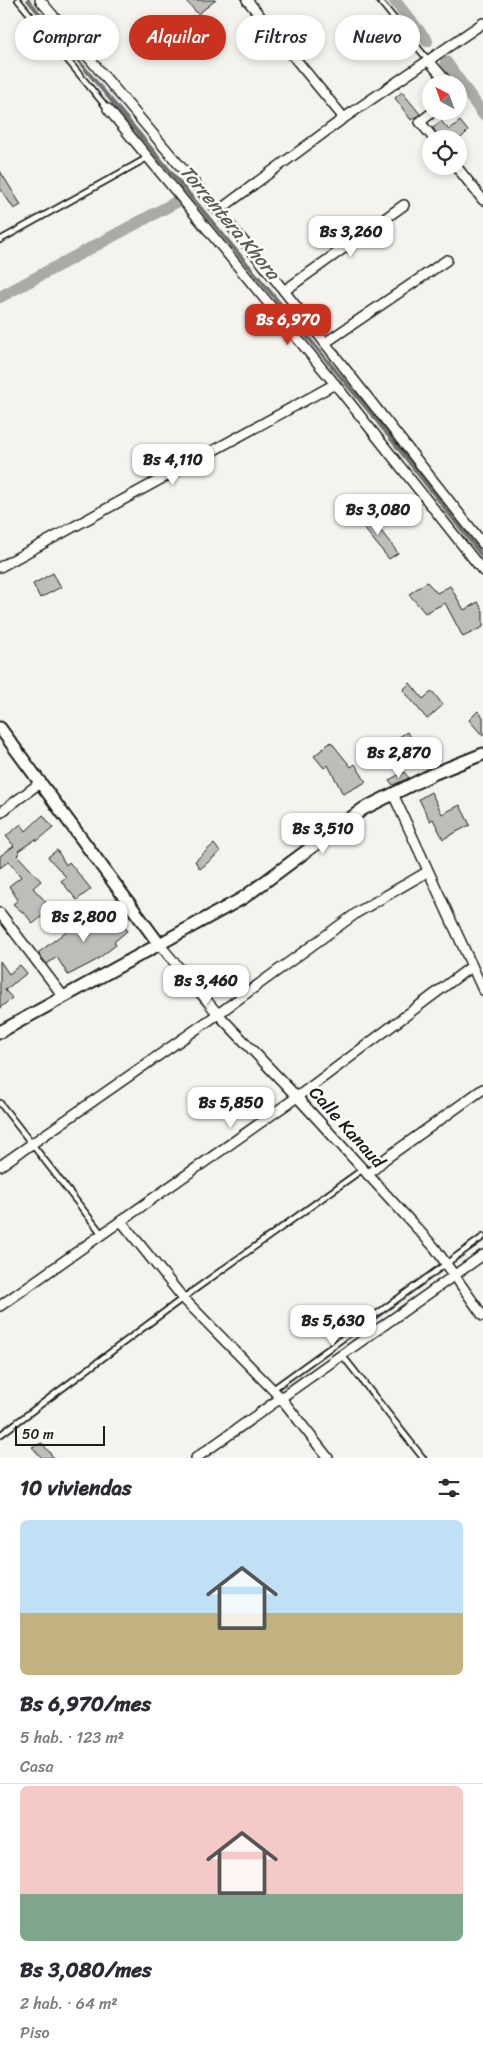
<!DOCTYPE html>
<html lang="es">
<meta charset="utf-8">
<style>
body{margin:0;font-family:Sriracha,sans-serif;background:#f2f2f3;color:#2b2b33;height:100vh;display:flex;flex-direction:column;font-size:19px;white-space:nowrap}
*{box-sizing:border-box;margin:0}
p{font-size:16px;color:#7c7c81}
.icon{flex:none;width:28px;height:28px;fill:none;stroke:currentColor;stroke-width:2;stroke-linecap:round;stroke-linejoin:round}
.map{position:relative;height:1458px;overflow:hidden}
.side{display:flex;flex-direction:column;background:#fff;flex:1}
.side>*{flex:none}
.hud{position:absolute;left:15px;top:15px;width:454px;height:45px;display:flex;gap:10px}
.needle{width:32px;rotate:319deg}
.controls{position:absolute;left:422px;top:75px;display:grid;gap:10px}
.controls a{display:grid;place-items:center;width:45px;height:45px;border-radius:50%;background:#fff;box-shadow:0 2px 8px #0003;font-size:25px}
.scale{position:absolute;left:15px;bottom:12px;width:90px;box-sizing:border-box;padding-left:5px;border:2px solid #1c1c1c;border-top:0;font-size:14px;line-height:18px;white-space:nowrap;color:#1c1c1c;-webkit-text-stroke:4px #fdfcf7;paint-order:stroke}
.price{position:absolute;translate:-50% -42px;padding:0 11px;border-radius:10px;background:#fff;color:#222;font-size:16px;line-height:32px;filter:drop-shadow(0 1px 2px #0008)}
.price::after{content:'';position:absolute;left:50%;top:30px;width:15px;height:11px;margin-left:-8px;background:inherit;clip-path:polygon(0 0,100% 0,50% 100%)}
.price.selected{background:#c8321e;color:#fff}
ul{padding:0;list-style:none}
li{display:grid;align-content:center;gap:10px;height:265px;padding:0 20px}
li+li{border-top:1px solid #e1e1e2}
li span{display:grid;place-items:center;height:155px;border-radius:8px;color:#555}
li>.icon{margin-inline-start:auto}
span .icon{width:90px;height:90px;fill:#fffc;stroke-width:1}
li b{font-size:21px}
h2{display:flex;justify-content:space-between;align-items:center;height:60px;padding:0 20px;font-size:21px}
.pill{padding:0 18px;border-radius:22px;background:#fff;box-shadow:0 2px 8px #0003;font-size:18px;line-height:45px}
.pill.selected{background:#c8321e;color:#fff}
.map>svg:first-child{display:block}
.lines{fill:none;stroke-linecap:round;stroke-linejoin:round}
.stream{stroke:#72716f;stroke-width:4}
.canal{stroke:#abaaa6;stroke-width:12}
.building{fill:#bebdba;stroke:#1c1c1c}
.service-casing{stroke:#1c1c1c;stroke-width:8}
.minor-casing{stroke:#1c1c1c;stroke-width:12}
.tertiary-casing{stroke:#1c1c1c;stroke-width:15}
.service{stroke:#fdfcf7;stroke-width:4.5}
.minor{stroke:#fdfcf7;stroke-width:9}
.tertiary{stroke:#fdfcf7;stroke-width:11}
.labels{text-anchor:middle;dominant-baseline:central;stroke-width:5;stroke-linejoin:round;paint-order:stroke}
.street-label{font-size:18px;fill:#1c1c1c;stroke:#fdfcf7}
.water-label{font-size:19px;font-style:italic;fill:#5c5c5a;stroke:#fdfcf7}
</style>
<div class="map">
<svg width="483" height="1458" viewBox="0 0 483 1458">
<rect width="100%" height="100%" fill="#f4f3ee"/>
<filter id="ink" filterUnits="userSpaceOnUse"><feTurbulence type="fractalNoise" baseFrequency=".02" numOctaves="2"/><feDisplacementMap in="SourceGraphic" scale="10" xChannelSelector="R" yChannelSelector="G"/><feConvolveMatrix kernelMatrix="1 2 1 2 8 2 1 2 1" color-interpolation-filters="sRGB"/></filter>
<g filter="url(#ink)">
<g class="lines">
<polyline class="stream" points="28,0 374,417 483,557"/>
<g class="canal">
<polyline points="394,0 427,41"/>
<polyline points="446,62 483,114"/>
<polyline points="0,297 178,201"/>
</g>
</g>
<g class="building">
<polygon points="185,0 216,0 198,14"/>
<polygon points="402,92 420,114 411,120 395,98"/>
<polygon points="441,121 449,130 460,121 468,131 460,139 440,139 433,128"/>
<polygon points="0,171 21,205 14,209 0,188"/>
<polygon points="368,514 398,553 389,559 358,521"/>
<polygon points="53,573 61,587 40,598 33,584"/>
<polygon points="427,582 437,593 450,586 464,610 478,602 483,611 483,627 463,637 445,603 425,613 409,594"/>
<polygon points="410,683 423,699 432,691 443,705 427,719 403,690"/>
<polygon points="478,711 483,717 483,736 469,720"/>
<polygon points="407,732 424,754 417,759 399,737"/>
<polygon points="331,742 351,767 355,764 366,782 343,794 328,765 324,768 314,756"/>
<polygon points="404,772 409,778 393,785 389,780"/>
<polygon points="431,792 442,814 460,805 470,825 443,839 433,819 430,821 419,799"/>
<polygon points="43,815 53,828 37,841 36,839 18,851 20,853 17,855 41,881 33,888 46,902 44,904 49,910 33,924 27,916 13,904 18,900 9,886 21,877 9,861 0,868 0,856 14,846 6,836 21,824 26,831"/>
<polygon points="214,844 220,852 200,869 195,861"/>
<polygon points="57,850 66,865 69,862 91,889 77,900 61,881 66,877 48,857"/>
<polygon points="90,913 101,927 118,916 127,931 114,942 116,945 95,961 68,975 57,957 47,964 38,953"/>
<polygon points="0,961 9,974 20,965 27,973 5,990 12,998 0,1008"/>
<polygon points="42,1443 54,1458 42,1458 32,1447"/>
</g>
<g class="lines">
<defs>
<g id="service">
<polyline points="18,0 108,109"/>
<polyline points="379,0 428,60"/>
<polyline points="0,240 147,158"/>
<polyline points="0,1103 102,1234"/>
<polyline points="342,1355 423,1458"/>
<polyline points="273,1389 483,1237"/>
<polyline points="0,1435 183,1298 363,1169"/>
</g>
<g id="minor">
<polyline points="40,0 262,263 483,544"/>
<polyline points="247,0 344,118"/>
<polyline points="428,60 449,84"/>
<polyline points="108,109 335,384 483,571"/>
<polyline points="434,139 420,122 434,111"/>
<polyline points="456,166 483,200"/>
<polyline points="218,211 344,118 483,23"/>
<polyline points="284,291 404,205"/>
<polyline points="325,343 447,260"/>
<polyline points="0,567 335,384"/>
<polyline points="393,794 483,990"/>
<polyline points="0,813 41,782"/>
<polyline points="0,913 63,996"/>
<polyline points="159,944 218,1014 297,1097 435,1248 483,1316"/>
<polyline points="0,1166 218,1014 358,912 427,872"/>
<polyline points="368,1175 385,1159 483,1089"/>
<polyline points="121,1221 183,1298 281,1398 328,1458"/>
<polyline points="0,1306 297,1097 472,966"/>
<polyline points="196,1458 483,1255"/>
</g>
<g id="tertiary">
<polyline points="0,728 159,944"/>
<polyline points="0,1032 243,898 363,809 433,774 483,754"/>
</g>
</defs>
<use href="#service" class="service-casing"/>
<use href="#minor" class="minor-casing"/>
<use href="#tertiary" class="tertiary-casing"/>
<use href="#service" class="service"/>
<use href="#minor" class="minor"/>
<use href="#tertiary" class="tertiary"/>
</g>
</g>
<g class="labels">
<g class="street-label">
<text transform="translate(347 1127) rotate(48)">Calle Kanaud</text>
</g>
<g class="water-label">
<text transform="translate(230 222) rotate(50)">Torrentera Khora</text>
</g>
</g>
</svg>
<div class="controls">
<a><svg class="needle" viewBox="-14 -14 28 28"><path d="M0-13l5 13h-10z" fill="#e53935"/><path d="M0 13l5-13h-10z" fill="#7c7c81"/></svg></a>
<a><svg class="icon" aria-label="locate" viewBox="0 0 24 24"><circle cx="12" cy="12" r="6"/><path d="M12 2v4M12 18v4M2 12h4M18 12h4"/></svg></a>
</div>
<div class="scale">50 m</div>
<b class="price" style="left:351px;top:258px">Bs 3,260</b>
<b class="price selected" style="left:288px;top:346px">Bs 6,970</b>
<b class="price" style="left:173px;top:486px">Bs 4,110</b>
<b class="price" style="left:378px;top:536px">Bs 3,080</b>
<b class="price" style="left:399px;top:779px">Bs 2,870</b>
<b class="price" style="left:323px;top:855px">Bs 3,510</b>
<b class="price" style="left:84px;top:943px">Bs 2,800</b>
<b class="price" style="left:206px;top:1007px">Bs 3,460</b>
<b class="price" style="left:231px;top:1129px">Bs 5,850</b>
<b class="price" style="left:333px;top:1347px">Bs 5,630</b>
<div class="hud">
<a class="pill">Comprar</a>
<a class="pill selected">Alquilar</a>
<a class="pill">Filtros</a>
<a class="pill">Nuevo</a>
</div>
</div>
<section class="side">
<h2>10 viviendas<svg class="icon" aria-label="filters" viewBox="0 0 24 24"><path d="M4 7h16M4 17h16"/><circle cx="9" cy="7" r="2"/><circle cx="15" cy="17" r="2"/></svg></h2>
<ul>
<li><span style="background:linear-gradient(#bfe0f5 60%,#c2b280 0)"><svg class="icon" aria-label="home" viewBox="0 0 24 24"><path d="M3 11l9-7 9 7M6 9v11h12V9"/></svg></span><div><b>Bs 6,970/mes</b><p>5 hab. · 123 m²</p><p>Casa</p></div></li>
<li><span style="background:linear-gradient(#f6c9c9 70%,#7fa58c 0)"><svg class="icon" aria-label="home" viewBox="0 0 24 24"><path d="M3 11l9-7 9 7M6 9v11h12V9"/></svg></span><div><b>Bs 3,080/mes</b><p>2 hab. · 64 m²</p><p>Piso</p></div></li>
</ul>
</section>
